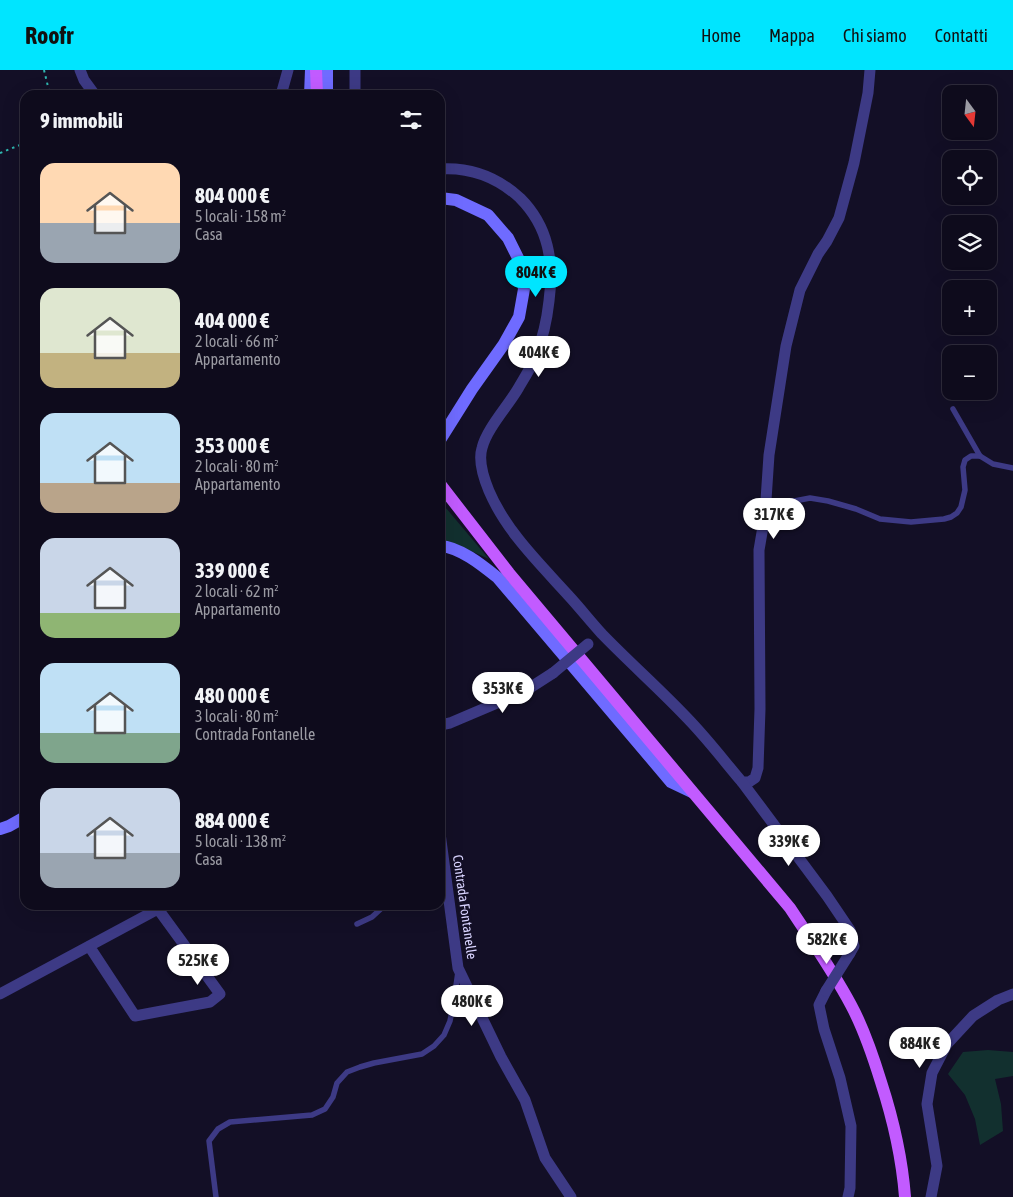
<!DOCTYPE html>
<html lang="it">
<meta charset="utf-8">
<style>
body{margin:0;font-family:"Asap Condensed",sans-serif;background:#171425;color:#f1f3f6;height:100vh;display:flex;flex-direction:column;font-size:19px;white-space:nowrap}
*{box-sizing:border-box;margin:0}
p{font-size:16px;color:#9b9ba3}
.icon{flex:none;width:28px;height:28px;fill:none;stroke:currentColor;stroke-width:2;stroke-linecap:round;stroke-linejoin:round}
.map{position:relative;flex:1;overflow:hidden}
.side{position:absolute;left:20px;top:20px;width:425px;height:820px;display:flex;flex-direction:column;background:#0e0b1c;border-radius:15px;box-shadow:0 5px 20px #0002,0 0 0 1px #2e2b3b}
.side>*{flex:none}
.needle{width:32px;rotate:165deg}
.controls{position:absolute;left:942px;top:15px;display:grid;gap:10px}
.controls a{display:grid;place-items:center;width:55px;height:55px;border-radius:10px;background:#0e0b1c;box-shadow:0 5px 20px #0002,0 0 0 1px #2e2b3b;font-size:25px}
.price{position:absolute;translate:-50% -42px;padding:0 11px;border-radius:18px;background:#fff;color:#222;font-size:16px;line-height:32px;filter:drop-shadow(0 1px 2px #0008)}
.price::after{content:'';position:absolute;left:50%;top:30px;width:15px;height:11px;margin-left:-8px;background:inherit;clip-path:polygon(0 0,100% 0,50% 100%)}
.price.current{background:#00e5ff;color:#111}
ul{padding:0;list-style:none}
li{display:flex;align-items:center;gap:15px;height:125px;padding:0 20px}
li span{display:grid;place-items:center;flex:none;width:140px;height:100px;border-radius:15px;color:#555}
li>.icon{margin-inline-start:auto}
span .icon{width:60px;height:60px;fill:#fffc;stroke-width:1}
li b{font-size:21px}
h2{display:flex;justify-content:space-between;align-items:center;height:60px;padding:0 20px;font-size:21px}
header{display:flex;align-items:center;gap:30px;box-sizing:border-box;height:70px;padding:0 25px;background:#00e5ff;color:#111}
header strong{font-size:24px}
nav{display:flex;gap:28px;margin-inline-start:auto;font-size:18px}
.map>svg:first-child{display:block}
.green{fill:#12302f}
.lines{fill:none;stroke-linecap:round;stroke-linejoin:round}
.path{stroke:#2fb8b0;stroke-width:2;stroke-dasharray:2.5 4;stroke-linecap:butt}
.lane{stroke:#3d3a85;stroke-width:5.5}
.street{stroke:#3d3a85;stroke-width:11}
.secondary{stroke:#6f6bff;stroke-width:12}
.primary{stroke:#c25bff;stroke-width:12}
.street-bridge{stroke:#3d3a85;stroke-width:11}
.labels{text-anchor:middle;dominant-baseline:central;stroke-width:5;stroke-linejoin:round;paint-order:stroke}
.street-label{font-size:14px;fill:#d9d4ff;stroke:#130f26}
</style>
<header>
<strong>Roofr</strong>
<nav><a>Home</a><a>Mappa</a><a>Chi siamo</a><a>Contatti</a></nav>
</header>
<div class="map">
<svg width="1013" height="1127" viewBox="0 0 1013 1127">
<rect width="100%" height="100%" fill="#130f26"/>
<g class="green">
<polygon points="440,431 489,489 460,476 440,471"/>
<polygon points="988,980 1013,982 1013,1006 995,1009 1001,1034 1003,1061 980,1075 975,1049 965,1025 948,1004 963,982"/>
</g>
<g class="lines">
<g class="path">
<polyline points="44,0 50,25"/>
<polyline points="0,83 25,73"/>
</g>
<g class="lane">
<polyline points="953,339 980,386 993,394 1013,398"/>
<polyline points="766,445 779,434 810,428 828,431 856,439 880,449 911,452 944,449 951,447 957,443 961,437 965,420 963,397 965,390 971,386 980,386"/>
<polyline points="357,854 372,847 385,835"/>
<polyline points="216,1127 209,1071 218,1059 230,1052 312,1045 325,1039 333,1027 337,1013 347,1002 360,997 374,993 422,984 434,976 444,965 450,951 453,936 458,902"/>
</g>
<g class="street">
<polyline points="80,0 84,10 95,25"/>
<polyline points="281,25 288,0"/>
<polyline points="355,25 355,0"/>
<path d="M 440,99 C 471,97 497,107 520,128 C 549,157 554,192 549,231 C 547,249 543,268 536,285 C 532,296 525,307 519,317 C 509,335 487,358 482,378 C 478,391 484,409 489,421 C 506,461 539,493 568,525 C 580,538 591,552 602,564 C 631,594 662,621 690,651 C 709,671 725,692 742,712 L 749,712 L 755,708 L 758,698 L 760,639 L 759,480 L 765,445 L 769,385 L 786,276 L 800,220 L 818,184 L 827,171 L 839,148 L 854,93 L 868,23 L 870,0"/>
<polyline points="440,655 450,653 525,621 553,603"/>
<polyline points="742,712 827,826 850,860 854,876 850,883"/>
<polyline points="440,763 458,898 501,987 525,1030 545,1088 571,1127"/>
<polyline points="826,921 819,935 824,959 840,1008 851,1056 850,1118 848,1127"/>
<polyline points="0,924 158,839 220,924 210,932 135,946 89,876"/>
<polyline points="931,1127 937,1096 927,1034 932,1003 947,974 973,946 998,930 1013,924"/>
</g>
<g class="secondary">
<polyline points="327,0 327,25"/>
<polyline points="310,25 311,0"/>
<polyline points="440,128 456,130 488,145 508,168 519,190 524,219 519,247 504,274 472,319 440,370"/>
<path d="M 440,476 C 460,477 483,496 498,508 L 671,712 L 692,722"/>
<polyline points="0,759 9,756 25,747"/>
</g>
<g class="primary">
<polyline points="316,0 317,25"/>
<path d="M 440,414 L 509,503 L 790,838 C 811,870 833,901 851,935 C 864,959 873,986 881,1012 C 893,1049 902,1088 905,1127"/>
</g>
<g class="street-bridge">
<polyline points="553,603 588,574"/>
<polyline points="826,921 850,883"/>
</g>
</g>
<g class="labels">
<g class="street-label">
<text transform="translate(465 837) rotate(82)">Contrada Fontanelle</text>
</g>
</g>
</svg>
<div class="controls">
<a><svg class="needle" viewBox="-14 -14 28 28"><path d="M0-13l5 13h-10z" fill="#e53935"/><path d="M0 13l5-13h-10z" fill="#9b9ba3"/></svg></a>
<a><svg class="icon" aria-label="locate" viewBox="0 0 24 24"><circle cx="12" cy="12" r="6"/><path d="M12 2v4M12 18v4M2 12h4M18 12h4"/></svg></a>
<a><svg class="icon" aria-label="layers" viewBox="0 0 24 24"><path d="M12 4l9 5-9 5-9-5zM3 14l9 5 9-5"/></svg></a>
<a>+</a>
<a>−</a>
</div>
<b class="price current" style="left:536px;top:228px">804K €</b>
<b class="price" style="left:539px;top:308px">404K €</b>
<b class="price" style="left:774px;top:470px">317K €</b>
<b class="price" style="left:503px;top:644px">353K €</b>
<b class="price" style="left:789px;top:797px">339K €</b>
<b class="price" style="left:827px;top:895px">582K €</b>
<b class="price" style="left:198px;top:916px">525K €</b>
<b class="price" style="left:472px;top:957px">480K €</b>
<b class="price" style="left:920px;top:999px">884K €</b>
<section class="side">
<h2>9 immobili<svg class="icon" aria-label="filters" viewBox="0 0 24 24"><path d="M4 7h16M4 17h16"/><circle cx="9" cy="7" r="2"/><circle cx="15" cy="17" r="2"/></svg></h2>
<ul>
<li><span style="background:linear-gradient(#ffd9b3 60%,#9aa5b1 0)"><svg class="icon" aria-label="home" viewBox="0 0 24 24"><path d="M3 11l9-7 9 7M6 9v11h12V9"/></svg></span><div><b>804 000 €</b><p>5 locali · 158 m²</p><p>Casa</p></div></li>
<li><span style="background:linear-gradient(#dfe7d0 65%,#c2b280 0)"><svg class="icon" aria-label="home" viewBox="0 0 24 24"><path d="M3 11l9-7 9 7M6 9v11h12V9"/></svg></span><div><b>404 000 €</b><p>2 locali · 66 m²</p><p>Appartamento</p></div></li>
<li><span style="background:linear-gradient(#bfe0f5 70%,#b9a48a 0)"><svg class="icon" aria-label="home" viewBox="0 0 24 24"><path d="M3 11l9-7 9 7M6 9v11h12V9"/></svg></span><div><b>353 000 €</b><p>2 locali · 80 m²</p><p>Appartamento</p></div></li>
<li><span style="background:linear-gradient(#c9d6e8 75%,#8fb573 0)"><svg class="icon" aria-label="home" viewBox="0 0 24 24"><path d="M3 11l9-7 9 7M6 9v11h12V9"/></svg></span><div><b>339 000 €</b><p>2 locali · 62 m²</p><p>Appartamento</p></div></li>
<li><span style="background:linear-gradient(#bfe0f5 70%,#7fa58c 0)"><svg class="icon" aria-label="home" viewBox="0 0 24 24"><path d="M3 11l9-7 9 7M6 9v11h12V9"/></svg></span><div><b>480 000 €</b><p>3 locali · 80 m²</p><p>Contrada Fontanelle</p></div></li>
<li><span style="background:linear-gradient(#c9d6e8 65%,#9aa5b1 0)"><svg class="icon" aria-label="home" viewBox="0 0 24 24"><path d="M3 11l9-7 9 7M6 9v11h12V9"/></svg></span><div><b>884 000 €</b><p>5 locali · 138 m²</p><p>Casa</p></div></li>
</ul>
</section>
</div>
